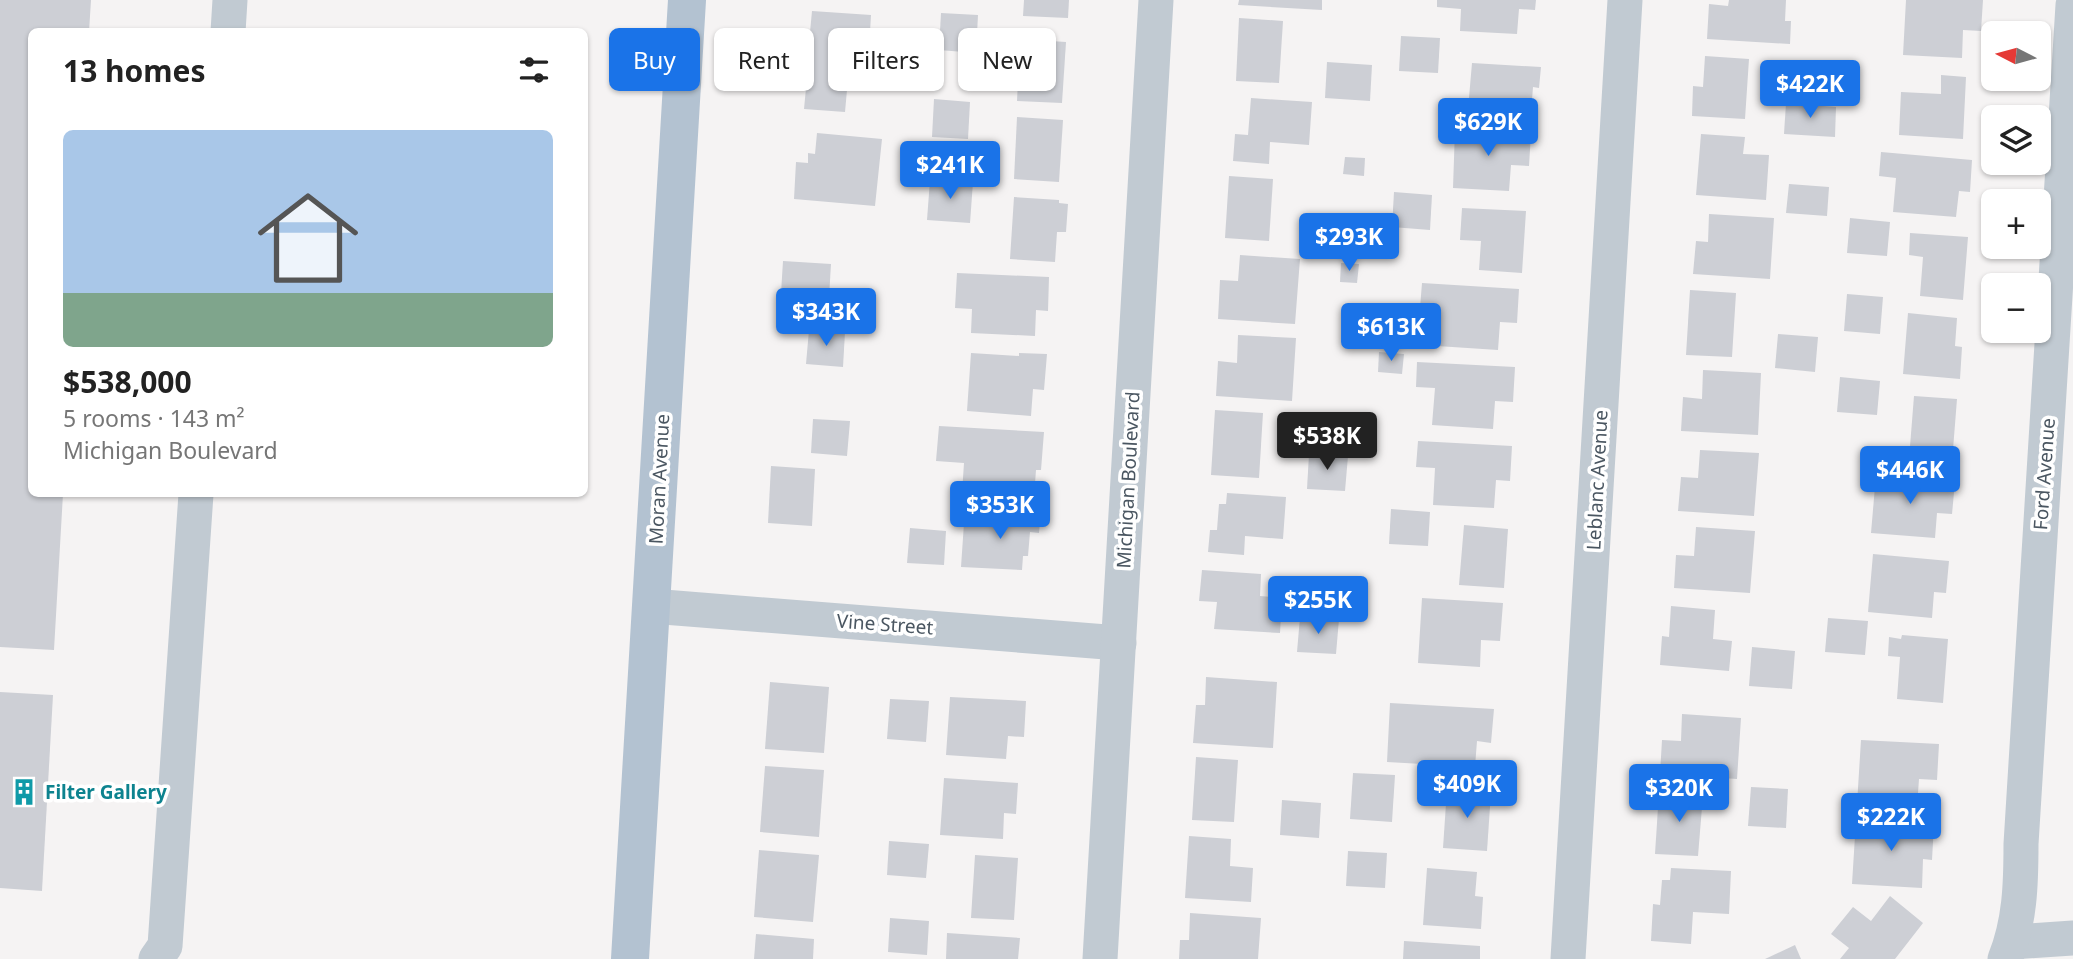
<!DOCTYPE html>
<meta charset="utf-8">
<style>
body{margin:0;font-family:"Noto Sans",sans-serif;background:#f6f6f6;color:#222;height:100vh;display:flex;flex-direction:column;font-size:26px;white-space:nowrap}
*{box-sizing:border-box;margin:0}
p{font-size:23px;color:#767676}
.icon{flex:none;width:38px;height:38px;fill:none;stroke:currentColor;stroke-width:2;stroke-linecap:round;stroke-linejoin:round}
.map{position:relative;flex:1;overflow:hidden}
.drawer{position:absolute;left:28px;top:28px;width:560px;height:469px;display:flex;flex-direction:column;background:#fff;border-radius:10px;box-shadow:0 2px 5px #0004}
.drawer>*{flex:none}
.top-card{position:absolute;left:609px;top:28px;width:665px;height:63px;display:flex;gap:14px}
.needle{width:46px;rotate:276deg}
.buttons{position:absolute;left:1981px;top:21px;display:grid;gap:14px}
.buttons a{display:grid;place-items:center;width:70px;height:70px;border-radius:10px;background:#fff;box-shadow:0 2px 5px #0004;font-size:35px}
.price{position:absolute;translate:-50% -60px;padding:0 16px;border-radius:7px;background:#1a73e8;color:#fff;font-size:23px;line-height:46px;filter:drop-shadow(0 2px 4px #0008)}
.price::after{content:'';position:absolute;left:50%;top:42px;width:21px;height:16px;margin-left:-10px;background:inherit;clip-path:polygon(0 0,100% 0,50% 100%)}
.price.active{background:#222;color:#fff}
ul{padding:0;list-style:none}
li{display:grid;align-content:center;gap:14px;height:371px;padding:0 35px}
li+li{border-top:2px solid #e0e0e0}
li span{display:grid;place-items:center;height:217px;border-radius:10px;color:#555}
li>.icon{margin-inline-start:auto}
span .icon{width:126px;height:126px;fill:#fffc;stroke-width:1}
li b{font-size:30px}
h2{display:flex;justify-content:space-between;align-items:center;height:84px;padding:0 35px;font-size:30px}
.pill{padding:0 24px;border-radius:10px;background:#fff;box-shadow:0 2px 5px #0004;font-size:24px;line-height:63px}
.pill.active{background:#1a73e8;color:#fff}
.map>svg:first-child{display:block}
.building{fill:#cdcfd5}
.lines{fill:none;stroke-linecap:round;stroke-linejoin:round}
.minor{stroke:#c1cad2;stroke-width:35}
.major{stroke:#b3c2d1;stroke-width:38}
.labels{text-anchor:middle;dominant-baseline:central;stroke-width:7;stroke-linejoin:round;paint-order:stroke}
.street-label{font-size:19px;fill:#4a5661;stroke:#fff}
.culture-label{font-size:19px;font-weight:bold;fill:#0d838f;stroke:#fff;text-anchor:start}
</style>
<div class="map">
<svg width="2073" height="959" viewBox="0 0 2073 959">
<rect width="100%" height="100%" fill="#f5f3f3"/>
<g class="building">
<polygon points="0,0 91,0 89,32 32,32 32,494 63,494 54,650 0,647"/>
<polygon points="1024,0 1069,0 1068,18 1023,16"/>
<polygon points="1239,0 1322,0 1322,10 1238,5"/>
<polygon points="1437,0 1536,0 1535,10 1519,9 1517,34 1460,31 1461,9 1437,7"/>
<polygon points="1729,0 1786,0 1785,21 1791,21 1790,44 1707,39 1709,4 1728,6"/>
<polygon points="1906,0 1983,0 1981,31 1963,30 1962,58 1903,55"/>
<polygon points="812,11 871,15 869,49 893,51 890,82 848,79 845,112 804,109 809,57 804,57 805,43 809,43"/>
<polygon points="941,13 978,15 976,53 939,50"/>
<polygon points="1239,18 1283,21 1279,83 1236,81"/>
<polygon points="1401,36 1440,38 1438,73 1399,71"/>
<polygon points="1020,39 1066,42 1062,103 1017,101"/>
<polygon points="1705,56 1749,59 1745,119 1692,116 1693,86 1703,87"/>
<polygon points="1327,62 1372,65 1370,101 1325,98"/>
<polygon points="1472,63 1541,67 1539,88 1533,87 1531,113 1468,109"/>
<polygon points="1941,75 1966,77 1963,139 1899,135 1901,92 1941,94"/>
<polygon points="1251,98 1312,102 1309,145 1270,142 1269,164 1233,161 1235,134 1248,135"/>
<polygon points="934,99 970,102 968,139 932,137"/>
<polygon points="1786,103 1836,107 1835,137 1784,134"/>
<polygon points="1017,117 1063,120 1059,182 1014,179"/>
<polygon points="1455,129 1531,133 1529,166 1511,165 1509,191 1453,188"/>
<polygon points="817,133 882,139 875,206 794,199 796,162 808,163 808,153 815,154"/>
<polygon points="1701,134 1745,137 1743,154 1769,155 1766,200 1696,195"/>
<polygon points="1881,152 1972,160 1970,192 1959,191 1956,217 1893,212 1896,178 1879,176"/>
<polygon points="1345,157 1365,158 1364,176 1343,174"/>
<polygon points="1229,176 1273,179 1269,241 1225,238"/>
<polygon points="930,180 973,182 970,223 927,220"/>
<polygon points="1789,184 1829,187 1827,216 1786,213"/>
<polygon points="1394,192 1432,195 1430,230 1392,227"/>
<polygon points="1014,197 1059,200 1059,203 1068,204 1066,232 1057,232 1055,262 1010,259"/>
<polygon points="1462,208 1526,211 1522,273 1479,270 1481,241 1460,240"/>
<polygon points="1709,214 1774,218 1770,279 1693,274 1696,241 1708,242"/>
<polygon points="1850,218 1890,222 1887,256 1847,253"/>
<polygon points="1322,219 1361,221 1359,256 1320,254"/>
<polygon points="1910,233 1968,237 1963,300 1920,296 1923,257 1909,255"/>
<polygon points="1240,255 1300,259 1295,324 1218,319 1220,280 1238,281"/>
<polygon points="783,261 831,264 828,314 780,310"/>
<polygon points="1341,263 1359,264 1357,283 1340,282"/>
<polygon points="957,273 1049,277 1048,311 1036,310 1035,336 971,333 972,309 955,308"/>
<polygon points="1422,283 1519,289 1517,323 1500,322 1498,350 1437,346 1439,309 1420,308"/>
<polygon points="1690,290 1736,293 1732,357 1686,355"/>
<polygon points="1847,294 1883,297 1880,334 1844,331"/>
<polygon points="1908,313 1957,318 1955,346 1962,347 1960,379 1903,374"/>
<polygon points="1383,322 1401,322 1399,343 1382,343"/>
<polygon points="809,330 845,332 843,367 806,364"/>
<polygon points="1778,334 1818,337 1815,372 1775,368"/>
<polygon points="1238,335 1296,338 1292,401 1216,396 1218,361 1237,363"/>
<polygon points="1379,352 1404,354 1402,374 1378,372"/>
<polygon points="971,353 1019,356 1019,353 1047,354 1044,390 1033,389 1031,416 967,411"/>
<polygon points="1417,362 1515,367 1513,402 1495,401 1493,429 1432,425 1435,388 1416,387"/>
<polygon points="1703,370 1761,373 1758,435 1681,431 1683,397 1702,399"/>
<polygon points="1840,377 1880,381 1877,415 1837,412"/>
<polygon points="1914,396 1957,399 1952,462 1909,459"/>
<polygon points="1215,410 1263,413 1259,478 1211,475"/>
<polygon points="813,419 850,421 847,456 811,453"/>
<polygon points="939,426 1044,432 1041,470 1036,470 1034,497 962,493 964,463 936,461"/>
<polygon points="1418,441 1512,446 1510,481 1496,480 1494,508 1433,505 1435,468 1416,467"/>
<polygon points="1700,450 1759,453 1754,516 1678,511 1681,477 1698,478"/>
<polygon points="1309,454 1348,456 1345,491 1307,489"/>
<polygon points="771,466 815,469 812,526 768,523"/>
<polygon points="1876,475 1955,482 1952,514 1937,513 1935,538 1871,533"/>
<polygon points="1227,493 1286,497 1283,539 1245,536 1244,555 1208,552 1210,530 1217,530 1219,504 1226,504"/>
<polygon points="1003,509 1041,510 1039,533 1030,532 1028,556 1023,556 1022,570 961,567 964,523 1002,526"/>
<polygon points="1391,509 1430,512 1428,546 1389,544"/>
<polygon points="1464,525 1508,529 1504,588 1459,585"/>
<polygon points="1696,527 1755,531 1750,593 1674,588 1676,555 1694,556"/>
<polygon points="910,528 946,531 944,565 907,563"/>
<polygon points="1873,554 1949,561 1946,593 1934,592 1932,618 1868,612"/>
<polygon points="1202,570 1261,574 1260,596 1282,598 1280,633 1214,629 1217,602 1199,601"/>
<polygon points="1422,598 1503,603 1500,641 1481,640 1480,667 1418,663"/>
<polygon points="1671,606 1715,610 1713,639 1732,641 1729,671 1660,665 1662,636 1669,637"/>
<polygon points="1300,617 1339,619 1336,654 1297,652"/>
<polygon points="1828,618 1868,621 1865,655 1825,652"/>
<polygon points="1902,635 1948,639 1943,703 1897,699 1900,657 1888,656 1889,637 1901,639"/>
<polygon points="1752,647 1795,651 1792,689 1749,686"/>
<polygon points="1206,677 1277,682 1273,748 1193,743 1196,705 1205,705"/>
<polygon points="770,682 829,687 824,753 765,749"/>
<polygon points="0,692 53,695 42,891 0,888"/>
<polygon points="950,697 1026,701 1024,737 1008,736 1006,759 946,755"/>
<polygon points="890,699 929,701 926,742 887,739"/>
<polygon points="1390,703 1494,709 1491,743 1477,741 1475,767 1387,762"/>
<polygon points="1682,714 1741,718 1737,779 1660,774 1662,740 1681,741"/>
<polygon points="1861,740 1939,744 1937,780 1919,779 1917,807 1857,804"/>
<polygon points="1196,757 1238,760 1234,822 1192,820"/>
<polygon points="765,766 824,770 819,837 760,832"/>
<polygon points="1353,773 1395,775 1392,822 1350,819"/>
<polygon points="944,778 1018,783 1016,814 1004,813 1003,839 940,835"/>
<polygon points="1751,787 1788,789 1786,828 1748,826"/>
<polygon points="1447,789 1491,792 1487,851 1443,848"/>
<polygon points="1659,792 1703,795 1698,856 1655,854"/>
<polygon points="1282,800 1321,803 1319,838 1280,835"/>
<polygon points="1856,820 1934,824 1932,860 1923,859 1922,888 1852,884"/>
<polygon points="1189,836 1231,839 1230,866 1253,868 1251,902 1185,898"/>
<polygon points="889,841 929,844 926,878 887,875"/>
<polygon points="759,850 819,855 813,922 754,917"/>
<polygon points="1348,851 1387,853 1385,888 1346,886"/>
<polygon points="975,855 1018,858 1014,920 971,918"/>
<polygon points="1427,868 1477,872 1475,896 1483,897 1481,929 1423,925"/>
<polygon points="1671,868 1731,871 1729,914 1693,912 1691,944 1651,941 1653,904 1660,905 1662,880 1670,880"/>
<polygon points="1890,896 1923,923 1895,959 1840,959 1849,948 1831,934 1853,907 1871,921"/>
<polygon points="1190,913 1261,918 1258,959 1179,959 1180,940 1189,940"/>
<polygon points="890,918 929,921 927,955 888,952"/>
<polygon points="947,933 1020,938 1018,959 946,959"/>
<polygon points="756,934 814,939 813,959 754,959"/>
<polygon points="1404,941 1480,946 1480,959 1403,959"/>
<polygon points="1795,945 1801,959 1765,959"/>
</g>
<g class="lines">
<g class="minor">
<polyline points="228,32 230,0"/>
<polyline points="651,606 1119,643"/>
<polyline points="2012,942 2073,938"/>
<polyline points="156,959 165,946 196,494"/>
<polyline points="1100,959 1156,0"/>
<polyline points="1568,959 1625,0"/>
<path d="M 2005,959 C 2020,922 2021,884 2021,844 L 2073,5"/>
</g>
<polyline class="major" points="630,959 687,0"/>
</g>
<defs>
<symbol id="building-bare" viewBox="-9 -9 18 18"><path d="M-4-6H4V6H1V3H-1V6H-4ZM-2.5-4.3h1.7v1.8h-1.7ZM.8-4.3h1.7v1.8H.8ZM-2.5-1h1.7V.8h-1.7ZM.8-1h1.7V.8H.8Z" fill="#0f9aa8" stroke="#fff" stroke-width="2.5" paint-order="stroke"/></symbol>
</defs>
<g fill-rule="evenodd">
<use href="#building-bare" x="5" y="773" width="38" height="38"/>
</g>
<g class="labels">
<g class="street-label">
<text transform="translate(2044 474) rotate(-86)">Ford Avenue</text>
<text transform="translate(659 479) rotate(-87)">Moran Avenue</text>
<text transform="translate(1128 480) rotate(-87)">Michigan Boulevard</text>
<text transform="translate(1597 480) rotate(-87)">Leblanc Avenue</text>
<text transform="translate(885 624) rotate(4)">Vine Street</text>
</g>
<g class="culture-label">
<text x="45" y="792">Filter Gallery</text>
</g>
</g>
</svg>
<div class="buttons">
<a><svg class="needle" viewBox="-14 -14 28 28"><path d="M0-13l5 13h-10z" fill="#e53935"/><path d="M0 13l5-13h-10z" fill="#767676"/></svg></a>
<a><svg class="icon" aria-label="layers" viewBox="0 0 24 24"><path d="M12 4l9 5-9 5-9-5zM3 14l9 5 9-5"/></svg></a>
<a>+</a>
<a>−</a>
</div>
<b class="price" style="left:1810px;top:120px">$422K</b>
<b class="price" style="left:1488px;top:158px">$629K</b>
<b class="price" style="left:950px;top:201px">$241K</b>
<b class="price" style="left:1349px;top:273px">$293K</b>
<b class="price" style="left:826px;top:348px">$343K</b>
<b class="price" style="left:1391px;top:363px">$613K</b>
<b class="price active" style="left:1327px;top:472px">$538K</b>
<b class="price" style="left:1910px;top:506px">$446K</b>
<b class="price" style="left:1000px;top:541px">$353K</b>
<b class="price" style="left:1318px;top:636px">$255K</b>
<b class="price" style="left:1467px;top:820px">$409K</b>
<b class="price" style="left:1679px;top:824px">$320K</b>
<b class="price" style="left:1891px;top:853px">$222K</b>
<div class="top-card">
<a class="pill active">Buy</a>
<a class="pill">Rent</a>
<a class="pill">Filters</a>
<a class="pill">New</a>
</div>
<section class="drawer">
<h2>13 homes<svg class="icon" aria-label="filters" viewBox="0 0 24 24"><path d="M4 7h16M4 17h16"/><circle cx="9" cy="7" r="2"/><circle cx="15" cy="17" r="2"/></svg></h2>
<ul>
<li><span style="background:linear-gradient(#a9c7e8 75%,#7fa58c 0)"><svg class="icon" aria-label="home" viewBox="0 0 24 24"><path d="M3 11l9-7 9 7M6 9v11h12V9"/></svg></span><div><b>$538,000</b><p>5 rooms · 143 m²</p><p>Michigan Boulevard</p></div></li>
</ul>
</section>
</div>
